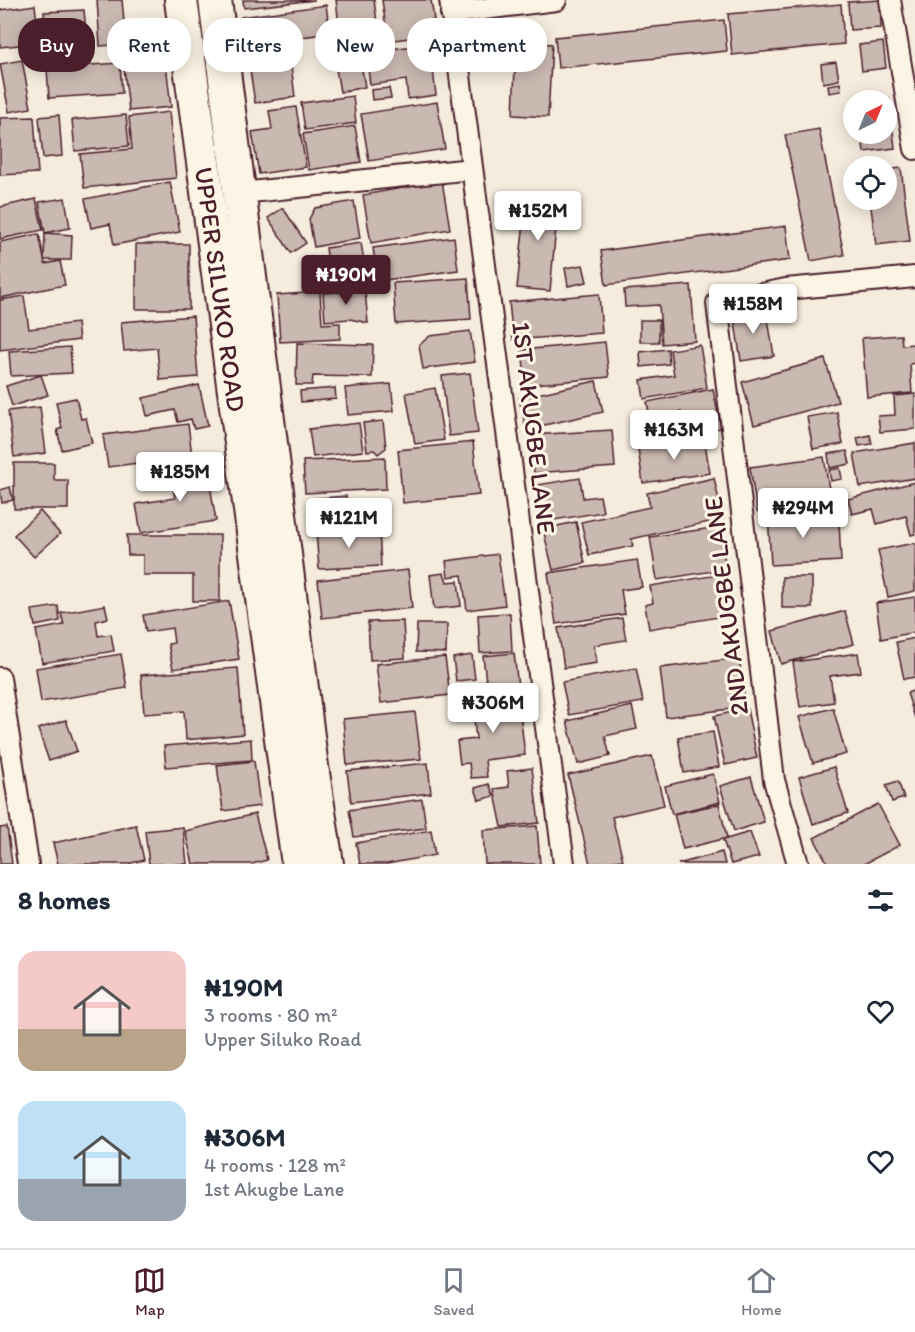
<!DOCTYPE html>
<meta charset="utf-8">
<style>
body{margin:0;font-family:Itim,sans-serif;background:#f2f2f3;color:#1f2937;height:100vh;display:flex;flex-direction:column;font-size:22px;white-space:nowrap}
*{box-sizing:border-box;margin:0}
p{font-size:20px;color:#747a83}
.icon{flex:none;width:33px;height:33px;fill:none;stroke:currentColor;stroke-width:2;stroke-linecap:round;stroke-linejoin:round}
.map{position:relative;height:864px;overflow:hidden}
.drawer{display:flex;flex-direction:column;background:#fff;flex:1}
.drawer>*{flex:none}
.top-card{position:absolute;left:18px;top:18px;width:600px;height:54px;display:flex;gap:12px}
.needle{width:39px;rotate:43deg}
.buttons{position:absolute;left:843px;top:90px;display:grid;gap:12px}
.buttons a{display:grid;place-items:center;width:54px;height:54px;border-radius:50%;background:#fff;box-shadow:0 3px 15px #0003;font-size:30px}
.price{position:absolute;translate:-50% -51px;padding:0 14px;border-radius:6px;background:#fff;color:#222;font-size:20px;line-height:39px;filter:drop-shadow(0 2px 3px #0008)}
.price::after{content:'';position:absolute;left:50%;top:36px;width:18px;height:14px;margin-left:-9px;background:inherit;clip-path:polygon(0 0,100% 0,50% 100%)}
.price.on{background:#4a1f2b;color:#fff}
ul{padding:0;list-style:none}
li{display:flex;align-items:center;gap:18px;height:150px;padding:0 18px}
li span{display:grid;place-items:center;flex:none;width:168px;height:120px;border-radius:18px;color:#555}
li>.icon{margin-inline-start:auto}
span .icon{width:72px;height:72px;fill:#fffc;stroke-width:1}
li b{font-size:26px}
h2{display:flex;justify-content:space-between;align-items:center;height:72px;padding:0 18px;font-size:26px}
.tag{padding:0 21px;border-radius:24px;background:#fff;box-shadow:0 3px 15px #0003;font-size:21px;line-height:54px}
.tag.on{background:#4a1f2b;color:#fff}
.tab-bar{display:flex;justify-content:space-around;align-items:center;height:84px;border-top:2px solid #e0e1e3;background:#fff;font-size:16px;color:#747a83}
.tab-bar a{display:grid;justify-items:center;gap:3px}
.tab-bar .on{color:#4a1f2b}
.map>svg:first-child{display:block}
.building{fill:#cab9b1;stroke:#4a1f2b;stroke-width:1.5}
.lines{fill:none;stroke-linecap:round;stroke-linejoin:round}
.minor-casing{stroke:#4a1f2b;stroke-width:24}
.primary-casing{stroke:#4a1f2b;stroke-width:36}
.minor{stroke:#fcf5e5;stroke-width:20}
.primary{stroke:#fcf5e5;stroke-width:32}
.labels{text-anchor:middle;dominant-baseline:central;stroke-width:6;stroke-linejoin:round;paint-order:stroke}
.street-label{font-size:26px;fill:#4a1f2b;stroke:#fcf5e5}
</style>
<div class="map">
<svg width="915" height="864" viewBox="0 0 915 864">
<rect width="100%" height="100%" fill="#f5ecde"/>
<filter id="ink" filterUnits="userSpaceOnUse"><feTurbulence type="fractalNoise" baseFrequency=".0167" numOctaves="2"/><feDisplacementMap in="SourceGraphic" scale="12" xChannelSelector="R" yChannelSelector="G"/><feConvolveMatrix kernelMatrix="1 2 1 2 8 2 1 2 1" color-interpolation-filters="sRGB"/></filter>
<g filter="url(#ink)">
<g class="building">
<polygon points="97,0 122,0 126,44 100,46"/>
<polygon points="243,0 315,0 244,8"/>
<polygon points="336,0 374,0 380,45 342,49"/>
<polygon points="382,0 431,0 434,20 428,21 430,35 388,41"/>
<polygon points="880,0 881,28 850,30 848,2"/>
<polygon points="841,4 844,44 732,55 728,14"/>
<polygon points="35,5 39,43 0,47 0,10"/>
<polygon points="326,5 330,33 246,45 241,17"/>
<polygon points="84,10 88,56 47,59 44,12"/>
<polygon points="724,20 727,51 558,68 555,37"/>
<polygon points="499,28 502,55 481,57 479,30"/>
<polygon points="516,42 552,44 548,117 513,115"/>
<polygon points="883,42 886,68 862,71 859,45"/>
<polygon points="430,44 436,95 408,99 406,80 370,85 366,52"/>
<polygon points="359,52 365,87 340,92 334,57"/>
<polygon points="165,55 171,107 129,111 123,60"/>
<polygon points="22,60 31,108 9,112 0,64"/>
<polygon points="836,62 839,80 823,83 821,64"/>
<polygon points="120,63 122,93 49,98 47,68"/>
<polygon points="291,65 295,97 255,103 250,70"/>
<polygon points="840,83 841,91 829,93 828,85"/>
<polygon points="389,88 391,98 372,100 371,90"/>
<polygon points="353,96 356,123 305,130 301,103"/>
<polygon points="889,99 895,148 864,152 862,134 886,134 886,100 873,100"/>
<polygon points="437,102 445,149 369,161 361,114"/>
<polygon points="296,107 306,167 259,174 252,132 272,129 269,111"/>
<polygon points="169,112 176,178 84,188 80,154 132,149 129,117"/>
<polygon points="59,115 62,156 43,158 39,117"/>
<polygon points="126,115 129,146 75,151 72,120"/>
<polygon points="34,117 38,173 0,175 0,118"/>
<polygon points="355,126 361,162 309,170 303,134"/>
<polygon points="819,129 844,255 811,261 785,135"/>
<polygon points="901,168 910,241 876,245 870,200 886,200 886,170"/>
<polygon points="442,181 450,229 371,243 363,195"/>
<polygon points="170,182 180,232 114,245 110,224 91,228 85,199"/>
<polygon points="527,192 559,195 550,291 517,288"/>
<polygon points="65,198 70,228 45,233 39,202"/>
<polygon points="36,199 43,230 0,239 0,207"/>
<polygon points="354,201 360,238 314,247 309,219 315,208"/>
<polygon points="283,208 306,243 291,253 268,218"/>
<polygon points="786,226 790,260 606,285 601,251"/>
<polygon points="45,233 72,235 71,260 44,260"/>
<polygon points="39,234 45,264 60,261 65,285 0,298 0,242"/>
<polygon points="454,237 458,270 378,281 373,248"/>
<polygon points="361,243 367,280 331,285 326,248"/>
<rect x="136" y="244" width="53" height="65"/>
<polygon points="583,265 587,282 568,286 565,268"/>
<polygon points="468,278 471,319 396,324 393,283"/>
<polygon points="691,285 695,341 662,344 659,305 625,307 624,290"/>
<polygon points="365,290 368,323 350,319 325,321 323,293"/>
<polygon points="320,292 322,324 340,323 340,339 280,342 277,295"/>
<polygon points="599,294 602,333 513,340 509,302"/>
<polygon points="24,296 29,329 77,323 79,340 0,350 0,300"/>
<polygon points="749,308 750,316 767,313 774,356 741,361 733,310"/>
<polygon points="193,316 198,377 160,380 157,348 124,351 121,322"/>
<rect x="640" y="320" width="19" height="22"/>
<polygon points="470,331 475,362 423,369 419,345 430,336"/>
<polygon points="901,335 902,345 915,344 915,363 910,364 912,393 867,397 862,338"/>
<polygon points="605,342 609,377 526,385 522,350"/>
<polygon points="297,343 373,345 372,377 313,376 312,385 296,385"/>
<polygon points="700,345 707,388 644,399 641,380 674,375 670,350"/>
<polygon points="70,347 72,373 11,376 9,351"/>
<polygon points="668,349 669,364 641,367 640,352"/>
<polygon points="825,359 838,402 754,425 742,382"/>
<polygon points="470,373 478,433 449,436 442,376"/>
<polygon points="41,375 48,395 12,406 6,386"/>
<polygon points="596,381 603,412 526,429 519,398"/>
<polygon points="391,384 394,411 348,415 345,388"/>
<polygon points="199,385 208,426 194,429 191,419 178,422 175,410 147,416 143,398"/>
<polygon points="335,388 336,399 301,402 300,391"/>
<polygon points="435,388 444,440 415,444 406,393"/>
<polygon points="713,389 721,428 686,435 681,412 650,418 647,402"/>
<polygon points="915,394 915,429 880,432 878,416 895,415 894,396"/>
<polygon points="76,398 81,419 86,418 92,443 62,450 57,430 62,428 56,402"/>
<polygon points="40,407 46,453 14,457 8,411"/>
<polygon points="837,412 843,444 813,449 807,417"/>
<polygon points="383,421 386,448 378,454 374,450 367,451 363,423"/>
<polygon points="359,423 363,451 313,457 309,429"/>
<polygon points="188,424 192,456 108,467 103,435"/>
<polygon points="612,430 615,467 534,473 532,435"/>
<polygon points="870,435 872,444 859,446 857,438"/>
<polygon points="704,438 710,473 643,483 638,449"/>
<polygon points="473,442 479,495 403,503 398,450"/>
<polygon points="915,443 915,478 860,487 854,453"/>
<polygon points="847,451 850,464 830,468 828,454"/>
<polygon points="385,457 386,489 305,493 303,461"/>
<polygon points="824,457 831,502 757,512 750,467"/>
<polygon points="14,463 54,463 54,480 68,480 68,509 14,509"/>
<polygon points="207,467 216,521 141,533 136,504 175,498 170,472"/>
<polygon points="840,468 842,479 831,481 829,470"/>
<polygon points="580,478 583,498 600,496 603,512 542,522 537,485"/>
<polygon points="714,478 723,519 631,539 633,546 589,555 581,522 650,507 647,493"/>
<polygon points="915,482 915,534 911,535 906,516 877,524 873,509 852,514 848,499"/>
<polygon points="10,487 13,500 2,503 0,490"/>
<polygon points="346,496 349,528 313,532 310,499"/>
<polygon points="832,504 836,519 823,523 819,508"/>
<polygon points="40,511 60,534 34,557 14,535"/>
<polygon points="819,511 819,523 839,522 841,561 771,565 768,514"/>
<polygon points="576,522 585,563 553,570 543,529"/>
<polygon points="719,527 726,569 657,580 650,537"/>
<polygon points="379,529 381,566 319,569 316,532"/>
<polygon points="127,535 220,535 220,601 193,601 193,575 143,575 143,555 128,555"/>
<polygon points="915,543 915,591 888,597 878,550"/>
<polygon points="498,554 505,605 467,610 462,575 448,577 446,561"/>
<polygon points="637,560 642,587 621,590 625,614 556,624 548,573"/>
<polygon points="408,570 412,608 322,618 318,580"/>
<polygon points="444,573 447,582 458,581 461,606 434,609 430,575"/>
<polygon points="723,574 730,615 649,629 645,605 653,603 650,586"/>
<rect x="782" y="577" width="30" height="31"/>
<polygon points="915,597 915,632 881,639 876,603"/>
<polygon points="229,601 239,659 173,669 168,644 174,643 172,628 146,632 143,615"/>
<polygon points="105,605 108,618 96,621 98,636 111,634 114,651 42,663 36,630 64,625 61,613"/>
<polygon points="58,606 60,621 35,626 32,610"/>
<polygon points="845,611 854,644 781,664 772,631"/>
<polygon points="510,613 512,651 480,653 478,615"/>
<polygon points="622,618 626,640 594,645 597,663 564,668 558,628"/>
<polygon points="403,621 405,658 370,660 368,622"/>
<polygon points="417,624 447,624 446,653 416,652"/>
<polygon points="915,638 915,677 904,679 896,642"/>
<polygon points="514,653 519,695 488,698 483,656"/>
<polygon points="858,653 861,672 830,676 834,702 800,707 793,662"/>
<polygon points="121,654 127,688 41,702 36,668"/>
<polygon points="472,655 475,679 456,681 453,658"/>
<polygon points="445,657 450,695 381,703 376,664"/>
<polygon points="739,658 746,707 666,717 660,668"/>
<polygon points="238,668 243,734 186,740 184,711 144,714 141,675"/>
<polygon points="636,668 643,702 569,715 562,682"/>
<polygon points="915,690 915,718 907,693"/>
<polygon points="518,696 525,755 485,760 487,777 471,778 469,763 460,764 457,741 476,739 472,700"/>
<polygon points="632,706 637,729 605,736 610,756 578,764 567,721"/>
<polygon points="833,708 846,754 813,763 799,717"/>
<polygon points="747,709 757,758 725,765 714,716"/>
<polygon points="415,712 421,759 347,765 343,719"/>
<polygon points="66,720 77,751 49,761 38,729"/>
<polygon points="713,732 719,767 684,773 678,737"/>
<polygon points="251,739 252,760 166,767 164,746"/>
<polygon points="652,756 664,805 612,817 623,860 590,864 568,775"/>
<polygon points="254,761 260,806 223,811 217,765"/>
<polygon points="428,763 431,793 351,802 347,771"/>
<polygon points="834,767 848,813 813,824 799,777"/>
<polygon points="532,768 539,823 502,827 494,789 509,787 507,771"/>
<polygon points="713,774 720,802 672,814 665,786"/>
<polygon points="751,777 764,822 734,831 720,786"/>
<polygon points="898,781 904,798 892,802 886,785"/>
<polygon points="489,784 494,796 479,800 475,788"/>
<polygon points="422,799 426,828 354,837 349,810"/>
<polygon points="719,804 727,838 683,849 674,814"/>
<polygon points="878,804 900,845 864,864 828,864 814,838"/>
<polygon points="255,814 267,860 252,864 193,864 185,831"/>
<polygon points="136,825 144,860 127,864 58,864 53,843"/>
<polygon points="537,826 540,864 485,864 483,830"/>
<polygon points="7,827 12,864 0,864 0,828"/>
<polygon points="183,827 187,864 149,864 145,831"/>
<polygon points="431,830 435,855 387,864 360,864 356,843"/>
<polygon points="750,832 759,857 731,864 723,840"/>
<polygon points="722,852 725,864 678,864"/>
</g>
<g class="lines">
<defs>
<g id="minor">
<polyline points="450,0 564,864"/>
<polyline points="890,0 915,149"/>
<polyline points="451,13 556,0"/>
<polyline points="241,193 472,169"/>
<polyline points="0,678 28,864"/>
<polyline points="798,864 774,780 717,303 786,289 915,277"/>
</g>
<g id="primary">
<path id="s1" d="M 181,0 L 298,864"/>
<polyline points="215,0 311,760 327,864"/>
</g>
</defs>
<use href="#minor" class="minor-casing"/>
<use href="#primary" class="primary-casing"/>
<use href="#minor" class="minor"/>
<use href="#primary" class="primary"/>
</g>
</g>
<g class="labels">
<g class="street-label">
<text stroke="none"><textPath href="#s1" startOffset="292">UPPER SILUKO ROAD</textPath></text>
<text transform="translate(534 428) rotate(83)">1ST AKUGBE LANE</text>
<text transform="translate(726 606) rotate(-97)">2ND AKUGBE LANE</text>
</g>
</g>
</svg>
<div class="buttons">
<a><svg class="needle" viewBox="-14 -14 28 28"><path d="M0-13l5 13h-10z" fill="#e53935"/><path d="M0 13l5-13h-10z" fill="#747a83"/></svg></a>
<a><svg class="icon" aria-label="locate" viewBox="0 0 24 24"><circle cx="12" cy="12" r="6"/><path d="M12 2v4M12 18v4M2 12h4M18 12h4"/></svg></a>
</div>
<b class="price" style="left:538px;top:242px">₦152M</b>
<b class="price on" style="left:346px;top:306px">₦190M</b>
<b class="price" style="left:753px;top:335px">₦158M</b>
<b class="price" style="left:674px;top:461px">₦163M</b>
<b class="price" style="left:180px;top:503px">₦185M</b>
<b class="price" style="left:803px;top:539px">₦294M</b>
<b class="price" style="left:349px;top:549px">₦121M</b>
<b class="price" style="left:493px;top:734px">₦306M</b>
<div class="top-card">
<a class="tag on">Buy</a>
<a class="tag">Rent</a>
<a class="tag">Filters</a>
<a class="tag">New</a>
<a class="tag">Apartment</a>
</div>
</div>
<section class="drawer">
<h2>8 homes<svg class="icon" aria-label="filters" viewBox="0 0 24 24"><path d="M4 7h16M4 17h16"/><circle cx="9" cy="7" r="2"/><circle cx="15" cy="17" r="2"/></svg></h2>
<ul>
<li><span style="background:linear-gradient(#f6c9c9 65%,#b9a48a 0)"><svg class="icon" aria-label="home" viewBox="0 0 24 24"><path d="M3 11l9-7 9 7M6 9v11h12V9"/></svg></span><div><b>₦190M</b><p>3 rooms · 80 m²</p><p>Upper Siluko Road</p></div><svg class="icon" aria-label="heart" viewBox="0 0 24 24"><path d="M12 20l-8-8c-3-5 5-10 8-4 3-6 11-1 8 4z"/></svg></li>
<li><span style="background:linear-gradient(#bfe0f5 65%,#9aa5b1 0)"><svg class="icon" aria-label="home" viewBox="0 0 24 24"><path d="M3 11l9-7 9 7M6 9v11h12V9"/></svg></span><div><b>₦306M</b><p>4 rooms · 128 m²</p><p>1st Akugbe Lane</p></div><svg class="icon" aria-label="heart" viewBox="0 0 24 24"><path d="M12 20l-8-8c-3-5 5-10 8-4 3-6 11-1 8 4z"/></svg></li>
</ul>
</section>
<nav class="tab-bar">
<a class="on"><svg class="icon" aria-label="map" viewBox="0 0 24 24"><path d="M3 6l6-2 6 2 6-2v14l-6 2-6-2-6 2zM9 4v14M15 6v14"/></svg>Map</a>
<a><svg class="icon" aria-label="saved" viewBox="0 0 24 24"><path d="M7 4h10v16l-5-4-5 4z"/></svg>Saved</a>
<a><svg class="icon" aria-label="home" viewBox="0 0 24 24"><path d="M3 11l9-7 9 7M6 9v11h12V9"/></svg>Home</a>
</nav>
